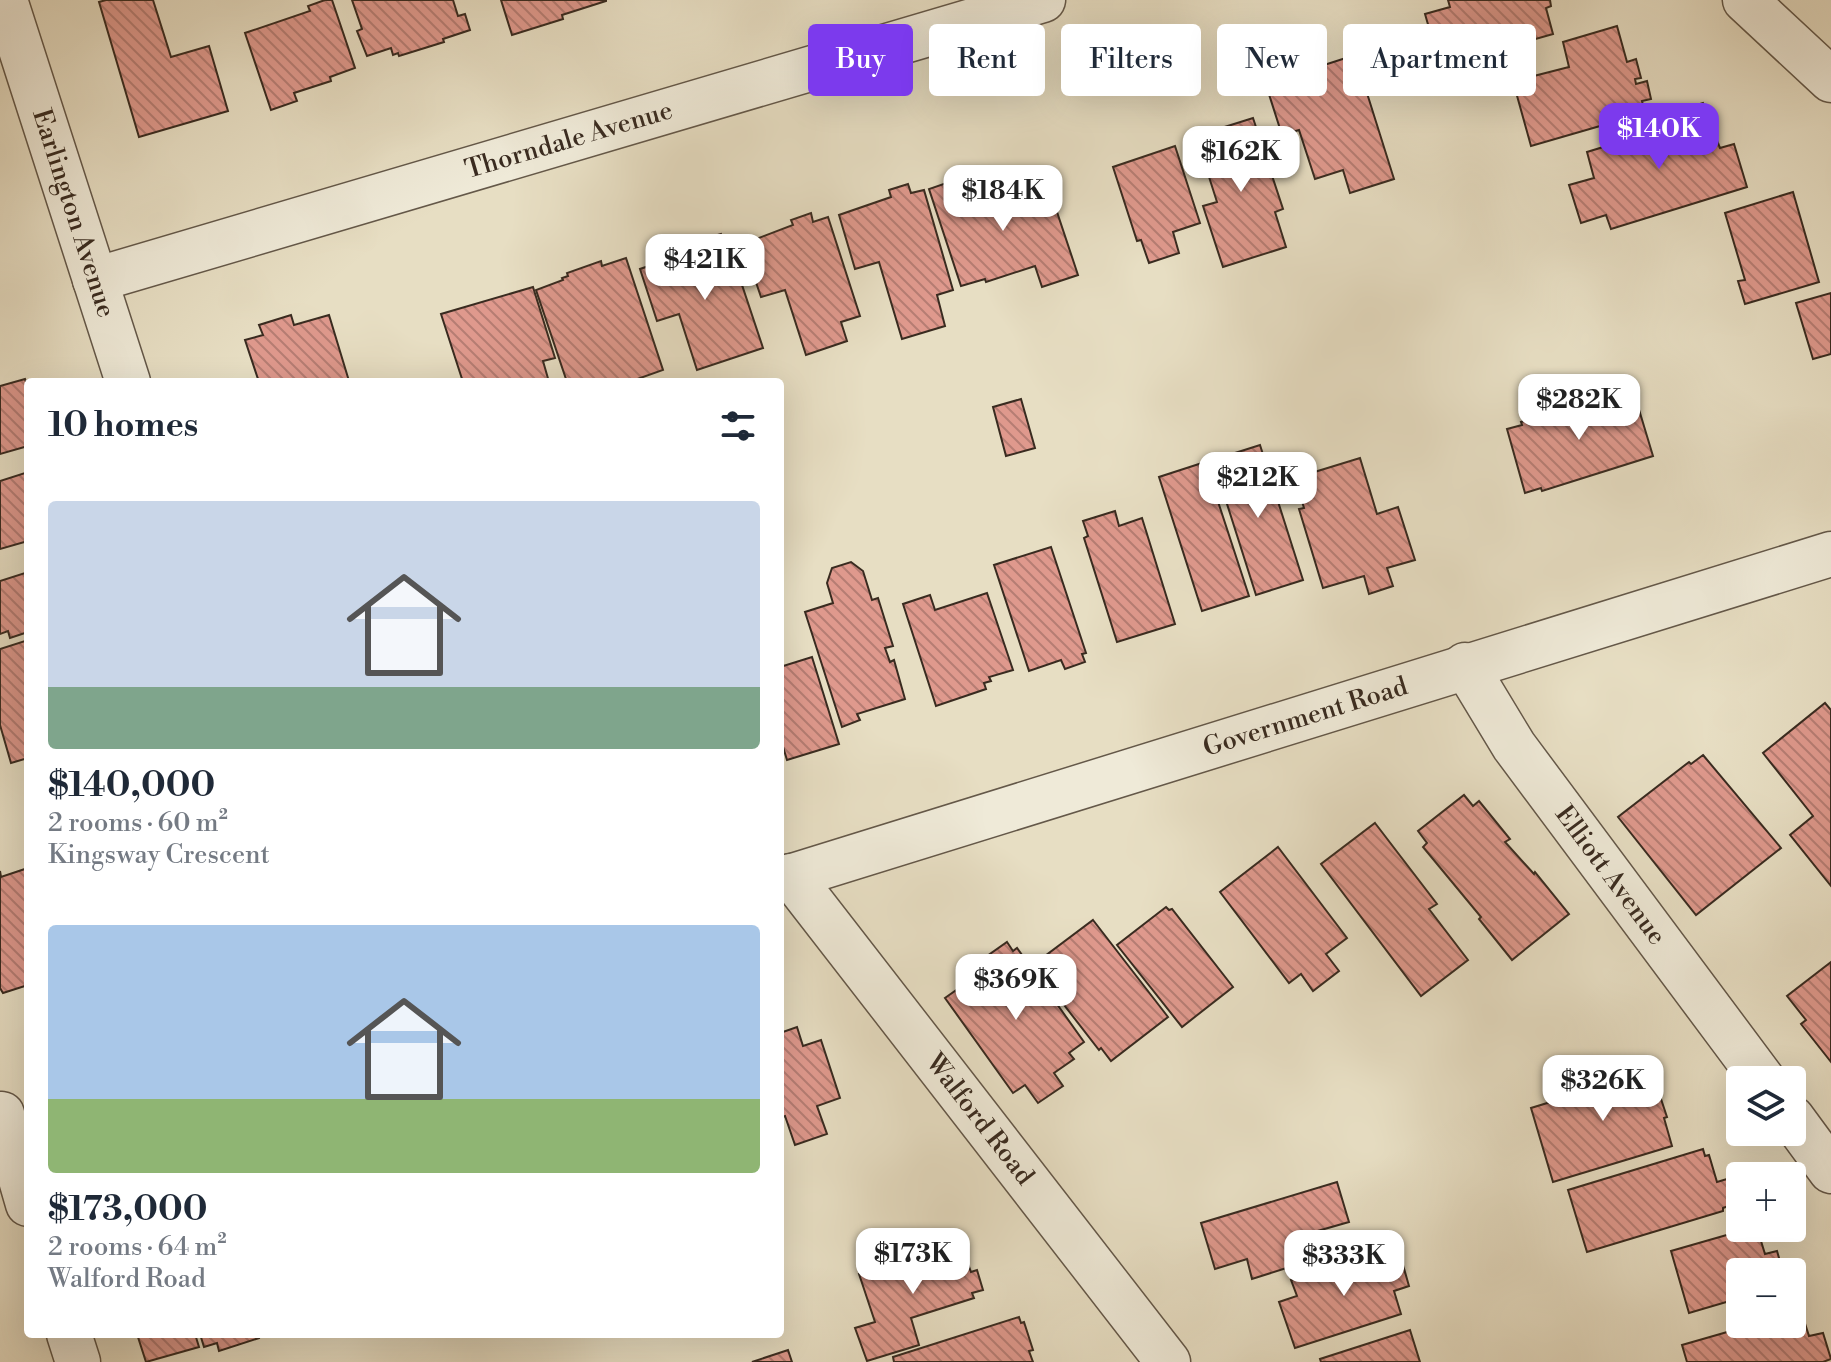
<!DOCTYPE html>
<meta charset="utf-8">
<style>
body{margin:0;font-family:"Libre Bodoni",serif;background:#f2f2f3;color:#1f2937;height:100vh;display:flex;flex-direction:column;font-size:30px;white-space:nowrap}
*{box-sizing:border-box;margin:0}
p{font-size:26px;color:#747a83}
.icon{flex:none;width:44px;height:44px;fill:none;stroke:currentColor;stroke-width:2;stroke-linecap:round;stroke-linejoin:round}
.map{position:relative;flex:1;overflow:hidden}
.details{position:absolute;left:24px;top:378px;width:760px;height:960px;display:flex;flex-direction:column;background:#fff;border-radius:8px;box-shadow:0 8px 32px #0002}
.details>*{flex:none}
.top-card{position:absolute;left:808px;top:24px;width:760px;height:72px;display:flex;gap:16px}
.tools{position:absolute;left:1726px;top:1066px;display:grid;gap:16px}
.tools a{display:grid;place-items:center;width:80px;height:80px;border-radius:8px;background:#fff;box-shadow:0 8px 32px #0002;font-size:40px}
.price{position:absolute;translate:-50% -68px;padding:0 18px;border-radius:16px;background:#fff;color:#222;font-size:26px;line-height:52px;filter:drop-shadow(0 2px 4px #0008)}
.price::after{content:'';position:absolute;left:50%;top:48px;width:24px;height:18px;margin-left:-12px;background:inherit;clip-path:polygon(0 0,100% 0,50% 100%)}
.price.current{background:#7c3aed;color:#fff}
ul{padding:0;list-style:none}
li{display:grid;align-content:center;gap:16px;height:424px;padding:0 24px}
li span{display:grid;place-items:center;height:248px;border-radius:8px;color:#555}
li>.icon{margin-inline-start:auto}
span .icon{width:144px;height:144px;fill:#fffc;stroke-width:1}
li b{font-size:34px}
h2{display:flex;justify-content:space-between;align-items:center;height:96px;padding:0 24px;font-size:34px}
.chip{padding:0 28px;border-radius:8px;background:#fff;box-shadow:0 8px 32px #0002;font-size:28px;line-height:72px}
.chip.current{background:#7c3aed;color:#fff}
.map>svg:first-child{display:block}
.building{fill:url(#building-back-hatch);stroke:#392b20;stroke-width:2}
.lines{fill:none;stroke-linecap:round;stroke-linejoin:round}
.minor-casing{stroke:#645849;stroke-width:47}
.minor{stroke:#efead8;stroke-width:44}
.labels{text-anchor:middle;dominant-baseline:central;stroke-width:8;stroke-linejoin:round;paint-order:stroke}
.street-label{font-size:26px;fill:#392b20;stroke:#efead8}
</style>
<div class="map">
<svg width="1831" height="1362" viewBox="0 0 1831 1362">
<defs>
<pattern id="building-back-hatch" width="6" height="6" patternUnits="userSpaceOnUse" patternTransform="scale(2)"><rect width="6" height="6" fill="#df998d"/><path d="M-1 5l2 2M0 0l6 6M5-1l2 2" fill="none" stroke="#b67d73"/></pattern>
</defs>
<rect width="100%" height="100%" fill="#e7dec3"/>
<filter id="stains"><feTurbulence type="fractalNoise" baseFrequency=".0025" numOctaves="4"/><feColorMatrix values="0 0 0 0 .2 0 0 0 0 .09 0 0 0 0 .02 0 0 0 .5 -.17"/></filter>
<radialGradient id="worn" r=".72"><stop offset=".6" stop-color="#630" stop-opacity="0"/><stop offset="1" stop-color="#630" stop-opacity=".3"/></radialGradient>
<g class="building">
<polygon points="106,0 153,0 171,57 209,46 228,111 139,137 99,2"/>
<polygon points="325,0 332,0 355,68 330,77 331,81 294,93 297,101 271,110 245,33 310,11 308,6"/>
<polygon points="352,0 453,0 458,16 465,14 470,30 443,39 444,42 399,56 398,53 393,55 391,48 367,56 357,31 362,29"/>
<polygon points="501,0 606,0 606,1 562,15 563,19 512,35"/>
<polygon points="1448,0 1550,0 1551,6 1546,8 1553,34 1440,66 1425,14 1450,7"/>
<polygon points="1617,26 1627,62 1636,59 1641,78 1635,79 1636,84 1647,81 1651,99 1642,101 1645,113 1531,146 1514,85 1527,81 1526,78 1569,67 1563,42"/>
<polygon points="1355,55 1394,179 1350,193 1343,170 1315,179 1299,130 1282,135 1267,88 1285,81 1284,78"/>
<polygon points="1703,103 1720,148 1734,144 1747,187 1611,229 1606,215 1581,223 1569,185 1594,178 1587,152 1649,133 1645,122"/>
<polygon points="1253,118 1283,209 1275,212 1286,247 1223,267 1203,206 1217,202 1196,136"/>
<polygon points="1175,146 1200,223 1173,232 1179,253 1149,263 1141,240 1137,241 1113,167"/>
<polygon points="961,178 968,197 992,189 995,197 1047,182 1078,275 1042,287 1035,266 986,282 985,279 961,286 929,189"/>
<polygon points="908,184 911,193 924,190 953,290 937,295 945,326 902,339 879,262 855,269 839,215 891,197 889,190"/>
<polygon points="1793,192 1819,282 1745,304 1738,281 1745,280 1725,213"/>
<polygon points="811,213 813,222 828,217 860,316 841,322 847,341 806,355 785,290 761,297 743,244 793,225 791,220"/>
<polygon points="721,234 724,242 727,240 763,348 697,370 679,314 657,321 640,269 699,249 697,241"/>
<polygon points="626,258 663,370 629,382 567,382 536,290 563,280 562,278 568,276 567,273 601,261 602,266"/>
<polygon points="533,287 555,358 543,361 549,382 463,382 441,314"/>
<polygon points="1831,293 1831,354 1813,359 1796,303"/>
<polygon points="291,315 294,325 329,315 349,381 259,382 245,340 263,335 259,325"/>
<polygon points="25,379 28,389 28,446 0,454 0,386"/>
<polygon points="1617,393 1617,398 1634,393 1653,456 1542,491 1541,488 1525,493 1507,429 1522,425 1521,422"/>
<polygon points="1021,399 1035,448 1006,456 993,407"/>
<polygon points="1260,445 1303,580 1256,595 1213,460"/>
<polygon points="1360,458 1377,514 1398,507 1415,560 1387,568 1393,586 1369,594 1364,576 1323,588 1299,509 1304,508 1295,478"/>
<polygon points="1205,462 1249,596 1202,611 1159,477"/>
<polygon points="28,472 28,541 0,549 0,481"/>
<polygon points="1115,511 1119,526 1142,518 1175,624 1117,642 1084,538 1088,536 1083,521"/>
<polygon points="1051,547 1086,653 1082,654 1085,662 1065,669 1061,660 1029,671 994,565"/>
<polygon points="851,562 863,571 872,600 878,598 893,646 885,648 890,662 894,660 905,699 857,714 860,720 842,727 805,612 833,603 827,583 832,568"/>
<polygon points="28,572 28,632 10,638 8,631 0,634 0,581"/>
<polygon points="987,593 1013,670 989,677 991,681 984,683 986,689 936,706 903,604 930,595 935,610"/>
<polygon points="28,640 28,758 11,763 0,725 0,649"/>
<polygon points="812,657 839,744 787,760 780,737 780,667"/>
<polygon points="1825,703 1831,710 1831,886 1790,835 1813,816 1763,753"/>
<polygon points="1703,755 1781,848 1696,915 1618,817 1689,762 1691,764"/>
<polygon points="1464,795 1473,806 1479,801 1510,839 1505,842 1534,874 1535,872 1569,914 1512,960 1479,919 1481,917 1423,847 1427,843 1418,831"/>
<polygon points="1375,823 1437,904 1429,909 1468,960 1421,996 1321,864"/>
<polygon points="1278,847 1347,938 1326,954 1339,971 1313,991 1301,974 1289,983 1220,892"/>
<polygon points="28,868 28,985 3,993 0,988 0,871 1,877"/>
<polygon points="1166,907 1169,910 1172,909 1233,987 1182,1027 1117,945"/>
<polygon points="1093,920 1168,1017 1111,1061 1101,1048 1099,1050 1033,965"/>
<polygon points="1007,942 1013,951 1017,948 1084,1042 1069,1053 1074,1059 1054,1073 1063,1086 1038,1103 1025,1085 1013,1093 945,998 969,981 963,973"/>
<polygon points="1831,962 1831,1062 1801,1024 1806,1020 1787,996"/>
<polygon points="797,1027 803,1046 821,1040 840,1098 817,1106 827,1134 795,1145 785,1116 780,1118 780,1033"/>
<polygon points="1645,1059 1653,1088 1657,1087 1667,1117 1664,1118 1672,1146 1553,1182 1531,1108 1593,1089 1589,1077"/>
<polygon points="1703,1149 1705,1156 1709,1155 1717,1182 1727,1179 1734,1204 1723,1208 1723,1211 1587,1252 1568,1190"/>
<polygon points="1337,1182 1349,1222 1314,1232 1321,1257 1252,1279 1247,1259 1215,1269 1201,1223"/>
<polygon points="1751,1228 1757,1228 1765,1254 1777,1251 1783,1272 1740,1272 1740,1298 1689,1313 1671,1251"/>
<polygon points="960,1241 971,1272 977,1270 983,1290 972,1293 974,1298 911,1318 919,1345 867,1361 855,1328 875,1322 859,1274"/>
<polygon points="1399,1251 1409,1286 1394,1291 1401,1314 1295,1348 1279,1302 1297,1296 1291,1280 1382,1252 1383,1256"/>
<polygon points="1801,1311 1809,1336 1823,1333 1831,1359 1823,1362 1687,1362 1682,1345 1755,1324 1792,1324 1792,1313"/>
<polygon points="1019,1317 1021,1323 1024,1322 1033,1350 1029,1351 1033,1362 894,1362 893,1357"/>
<polygon points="1410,1330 1420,1362 1321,1362 1320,1359"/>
<polygon points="137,1334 195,1334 199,1347 146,1362"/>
<polygon points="200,1334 258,1334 259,1338 219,1351 217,1343 204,1347"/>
<polygon points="788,1350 792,1362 752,1362"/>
</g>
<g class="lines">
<defs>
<g id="minor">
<path id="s1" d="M 5,0 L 128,382"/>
<polyline points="1745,0 1831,80"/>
<path id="s2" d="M 95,280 L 1043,0"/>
<path id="s3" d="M 1465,665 L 1514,746 L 1763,1080"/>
<path id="s4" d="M 791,876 L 1168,1362"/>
<path id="s5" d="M 780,880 L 1831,554"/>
<polyline points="2,1114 28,1204"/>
<polyline points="1792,1118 1831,1171"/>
<polyline points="69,1334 78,1362"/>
</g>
</defs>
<use href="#minor" class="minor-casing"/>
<use href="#minor" class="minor"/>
</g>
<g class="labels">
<g class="street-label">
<text stroke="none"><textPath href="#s2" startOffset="494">Thorndale Avenue</textPath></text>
<text stroke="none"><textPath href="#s1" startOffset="224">Earlington Avenue</textPath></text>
<text stroke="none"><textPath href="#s5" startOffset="550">Government Road</textPath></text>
<text stroke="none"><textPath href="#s3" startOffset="256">Elliott Avenue</textPath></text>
<text stroke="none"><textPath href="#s4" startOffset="308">Walford Road</textPath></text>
</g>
</g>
<rect width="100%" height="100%" filter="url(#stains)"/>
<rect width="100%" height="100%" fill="url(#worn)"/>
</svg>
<div class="tools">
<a><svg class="icon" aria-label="layers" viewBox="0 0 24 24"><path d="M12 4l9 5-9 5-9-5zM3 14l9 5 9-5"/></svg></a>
<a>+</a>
<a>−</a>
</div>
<b class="price current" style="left:1659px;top:171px">$140K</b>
<b class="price" style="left:1241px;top:194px">$162K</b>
<b class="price" style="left:1003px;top:233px">$184K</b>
<b class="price" style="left:705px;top:302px">$421K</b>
<b class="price" style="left:1579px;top:442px">$282K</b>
<b class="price" style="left:1258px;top:520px">$212K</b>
<b class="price" style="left:1016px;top:1022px">$369K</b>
<b class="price" style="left:1603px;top:1123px">$326K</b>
<b class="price" style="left:913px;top:1296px">$173K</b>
<b class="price" style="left:1344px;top:1298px">$333K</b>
<div class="top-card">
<a class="chip current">Buy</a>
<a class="chip">Rent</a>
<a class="chip">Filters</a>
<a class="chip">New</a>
<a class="chip">Apartment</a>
</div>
<section class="details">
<h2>10 homes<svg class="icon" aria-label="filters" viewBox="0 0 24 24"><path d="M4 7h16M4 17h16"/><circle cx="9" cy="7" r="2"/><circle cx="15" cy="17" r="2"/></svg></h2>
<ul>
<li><span style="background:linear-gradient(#c9d6e8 75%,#7fa58c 0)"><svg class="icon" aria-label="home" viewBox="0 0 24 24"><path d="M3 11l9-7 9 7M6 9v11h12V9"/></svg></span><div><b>$140,000</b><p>2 rooms · 60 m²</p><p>Kingsway Crescent</p></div></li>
<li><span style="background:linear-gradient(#a9c7e8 70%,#8fb573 0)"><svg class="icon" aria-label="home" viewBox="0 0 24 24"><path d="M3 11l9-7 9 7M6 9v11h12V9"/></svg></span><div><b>$173,000</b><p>2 rooms · 64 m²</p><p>Walford Road</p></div></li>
</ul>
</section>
</div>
